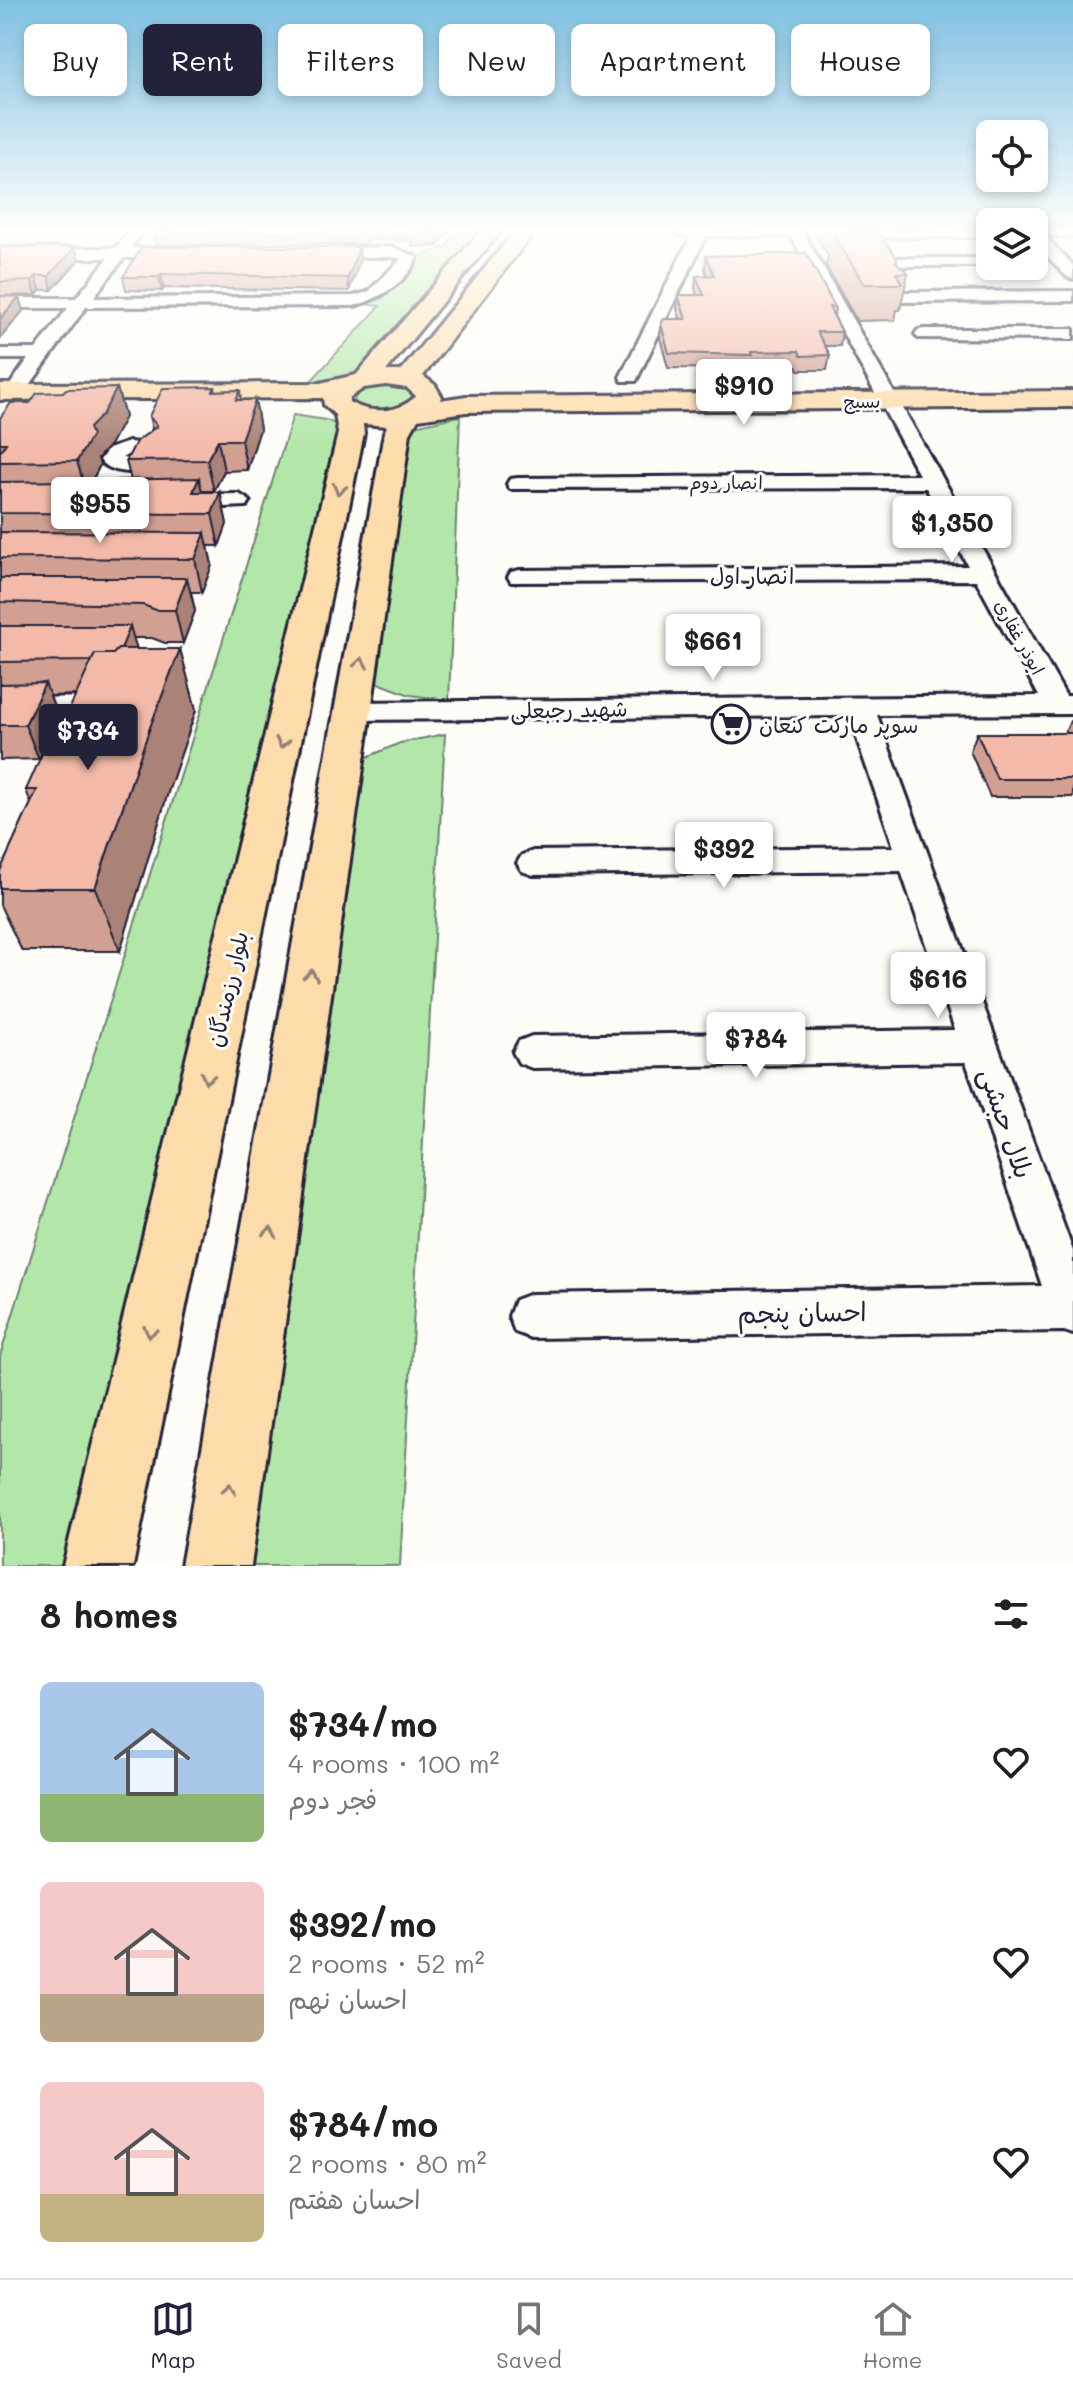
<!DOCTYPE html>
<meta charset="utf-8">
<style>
body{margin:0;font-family:Mali,"Playpen Sans Arabic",sans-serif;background:#f2f2f2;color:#202124;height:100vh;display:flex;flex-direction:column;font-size:30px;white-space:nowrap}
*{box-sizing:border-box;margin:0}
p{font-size:26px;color:#757577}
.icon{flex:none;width:44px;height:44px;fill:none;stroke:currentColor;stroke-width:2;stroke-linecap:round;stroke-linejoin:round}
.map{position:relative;height:1566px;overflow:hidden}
.side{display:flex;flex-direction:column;background:#fff;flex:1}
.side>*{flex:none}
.banner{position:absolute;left:24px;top:24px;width:1026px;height:72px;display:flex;gap:16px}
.fabs{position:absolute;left:976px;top:120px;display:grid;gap:16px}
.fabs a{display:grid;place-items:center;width:72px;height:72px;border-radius:12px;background:#fff;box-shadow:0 4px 12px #0003;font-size:40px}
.price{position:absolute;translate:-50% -68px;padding:0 18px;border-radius:8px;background:#fff;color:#222;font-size:26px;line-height:52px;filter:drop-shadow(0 2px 4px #0008)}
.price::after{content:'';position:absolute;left:50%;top:48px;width:24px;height:18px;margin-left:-12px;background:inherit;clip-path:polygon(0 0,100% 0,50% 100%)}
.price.current{background:#22223b;color:#fff}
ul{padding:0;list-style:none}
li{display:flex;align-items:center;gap:24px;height:200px;padding:0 40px}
li span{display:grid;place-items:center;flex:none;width:224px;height:160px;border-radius:12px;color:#555}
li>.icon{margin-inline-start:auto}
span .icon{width:96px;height:96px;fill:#fffc;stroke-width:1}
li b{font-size:34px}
h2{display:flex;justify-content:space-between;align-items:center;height:96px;padding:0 40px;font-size:34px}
.tag{padding:0 28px;border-radius:12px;background:#fff;box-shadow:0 4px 12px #0003;font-size:28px;line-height:72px}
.tag.current{background:#22223b;color:#fff}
.tabs{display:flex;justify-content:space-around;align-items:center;height:112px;border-top:2px solid #e0e0e0;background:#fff;font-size:22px;color:#757577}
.tabs a{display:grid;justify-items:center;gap:4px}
.tabs .current{color:#22223b}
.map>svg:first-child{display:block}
.green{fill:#b3e7a9;stroke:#6a8472;stroke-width:2}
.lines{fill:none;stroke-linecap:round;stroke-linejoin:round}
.minor-casing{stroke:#22223b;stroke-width:6}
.major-casing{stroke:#22223b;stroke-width:6}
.minor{fill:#fdfcf7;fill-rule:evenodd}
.major{fill:#fddcac;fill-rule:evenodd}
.wall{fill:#d1a092;stroke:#22223b;stroke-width:2}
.shaded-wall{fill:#aa8277;stroke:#22223b;stroke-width:2}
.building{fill:#f3baaa;stroke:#22223b;stroke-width:2}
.oneway{stroke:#907f74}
.labels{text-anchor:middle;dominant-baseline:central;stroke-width:6;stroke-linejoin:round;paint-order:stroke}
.far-street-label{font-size:18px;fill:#22223b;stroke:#fdfcf7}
.street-label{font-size:22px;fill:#22223b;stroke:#fdfcf7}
.poi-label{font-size:22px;fill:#22223b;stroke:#fdfcf7;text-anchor:start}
.near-street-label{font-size:26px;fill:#22223b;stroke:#fdfcf7}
</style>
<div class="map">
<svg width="1073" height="1566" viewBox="0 0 1073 1566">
<rect width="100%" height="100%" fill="#fdfcf7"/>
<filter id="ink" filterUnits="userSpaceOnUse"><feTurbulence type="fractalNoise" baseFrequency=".0125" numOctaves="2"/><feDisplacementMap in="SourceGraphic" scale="16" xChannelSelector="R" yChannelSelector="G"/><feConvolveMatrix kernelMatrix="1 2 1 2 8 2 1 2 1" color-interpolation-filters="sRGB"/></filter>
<g filter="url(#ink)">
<g class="green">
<polygon points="458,232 485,232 356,377 322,385 191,386 191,383 201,382 311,381 380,306 365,304 381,299 394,289 418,257 446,247"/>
<path d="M 382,384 L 412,391 L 413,399 C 397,412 370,415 354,401 L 357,392 Z"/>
<polygon points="293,415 326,420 350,430 98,1566 0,1566 0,1356"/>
<polygon points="460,416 449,700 410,695 373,681 400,429"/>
<polygon points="445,734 400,1566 216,1566 344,767 400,743"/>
</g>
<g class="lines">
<defs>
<g id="minor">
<path d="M 129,232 L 143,232 L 131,248 L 178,248 L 186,253 L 178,258 L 124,258 L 93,298 L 353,296 L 368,292 L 401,259 L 391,257 L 318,257 L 310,252 L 313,249 L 392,247 L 417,257 C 409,282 377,300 354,306 L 86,307 L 22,396 L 8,396 L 5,392 L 28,359 L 0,359 L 0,349 L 36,349 L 68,308 L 0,308 L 0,298 L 76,298 L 108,258 L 0,258 L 0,248 L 115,248 Z"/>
<polygon points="677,232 803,232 1066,696 1073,696 1073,714 877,715 1073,1251 1073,1334 1064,1331 531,1338 515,1332 509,1316 515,1300 531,1294 1042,1286 966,1062 532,1068 519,1063 513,1052 519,1041 532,1036 955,1030 901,871 533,875 522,871 517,863 522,855 533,851 894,847 849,716 353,720 343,717 339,711 343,705 353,702 1039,696 976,580 511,582 508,577 511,572 520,570 968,566 926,488 510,489 507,484 510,479 518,478 919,475 791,236 706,236 638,377 636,381 622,381 620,377 691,236 679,235"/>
<polygon points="852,232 990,232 990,237 858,237 853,236"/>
<polygon points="1034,232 1073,232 1073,236 1045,236 1073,265 1073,279 1067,277 1034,242"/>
<polygon points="878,258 990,258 990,266 996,266 873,266 873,260"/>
<polygon points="1073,291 1073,301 899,302 891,297 899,292"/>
<polygon points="924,329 1073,329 1073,339 918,338 915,334 918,330"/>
<path d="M 129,442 L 150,444 L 162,454 C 148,474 123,477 103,464 L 100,460 L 108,449 ZM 129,454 L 139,455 L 132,459 L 122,458 Z"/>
<polygon points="239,494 250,501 247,506 181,509 170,502 181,495"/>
<polygon points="112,697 122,700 126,706 122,712 0,716 0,698"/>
</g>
<path id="major" d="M 480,232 L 500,232 L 386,371 L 401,371 L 514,232 L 534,232 L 423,376 L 435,385 L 442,397 L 440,400 L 466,396 L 1073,391 L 1073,407 L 466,412 L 418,419 L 410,433 L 251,1566 L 181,1566 L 384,433 L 387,426 L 363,424 L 364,433 L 133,1566 L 63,1566 L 338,433 L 335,415 L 324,405 L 323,398 L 0,400 L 0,384 L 320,383 L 356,375 ZM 386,385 L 407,388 L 416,396 C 398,414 370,414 349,402 L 349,398 L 364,388 Z"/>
</defs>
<use href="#minor" class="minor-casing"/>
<use href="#major" class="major-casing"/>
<use href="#minor" class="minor"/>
<use href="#major" class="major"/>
</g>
<g class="wall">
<polygon points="153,232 449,232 437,246 412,247 412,240 368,240 366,244 156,245"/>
<polygon points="814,232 878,232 897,258 896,263 908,273 900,310 897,310 895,320 857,321 826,266 828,256"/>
<polygon points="0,247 79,260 52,290 40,290 36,295 0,296"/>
<polygon points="706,256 835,307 834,316 842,332 840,346 825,346 830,355 827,370 799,370 797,366 751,366 750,369 668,368 660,338 661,324 680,319 677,309 678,295 697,295 695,289 696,276 707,276 705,269"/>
<polygon points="360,260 349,291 164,288 162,291 126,290 123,277"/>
<polygon points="215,387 216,391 240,390 241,400 255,400 260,429 247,470 224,471 214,491 202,491 202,492 220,492 227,524 219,546 208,546 212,565 202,592 191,592 195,611 183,643 165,643 152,638 133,638 137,649 180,649 196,710 169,789 120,951 22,951 0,905 0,871 31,803 26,790 60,729 76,695 50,696 58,717 39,759 0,760 0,418 30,403 63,392 117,388 125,417 110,445 98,458 100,465 90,485 115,484 131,480 126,461 152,429 149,416"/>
<polygon points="1070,721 1073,721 1073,797 990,797 970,751 977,733 1065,733"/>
</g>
<g class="shaded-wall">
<polygon points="438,232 449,232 437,246 437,233"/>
<polygon points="75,247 79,260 52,290 49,276"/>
<polygon points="359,247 360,260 349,291 348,278"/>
<polygon points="161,274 164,288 162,291 159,277"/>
<polygon points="36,276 40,290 36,295 32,281"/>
<polygon points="19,297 23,311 0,339 0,319"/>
<polygon points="117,388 125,417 110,445 98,458 100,465 86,492 77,461 89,428"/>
<polygon points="255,400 260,429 247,470 241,440"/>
<polygon points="218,440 224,471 214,491 207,460"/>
<polygon points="199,478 206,510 193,492"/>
<polygon points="220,492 227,524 219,546 212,514"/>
<polygon points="205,533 212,565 202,592 195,559"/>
<polygon points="187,578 195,611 183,643 175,610"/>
<polygon points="130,626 140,660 116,661"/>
<polygon points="180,649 196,710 169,789 120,951 95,888 150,727"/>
<polygon points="45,683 58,717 39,759 25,725"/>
</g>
<g class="building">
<polygon points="411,232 438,232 437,233 411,233"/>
<polygon points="832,232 878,232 897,258 896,262 908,273 896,273 902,284 864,284"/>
<polygon points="0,247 75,247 49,276 36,276 32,281 0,282"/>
<polygon points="142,247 359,247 348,278 161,274 159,277 123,277"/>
<polygon points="806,253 835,307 829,307 842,332 817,332 830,355 801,356 799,351 751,352 752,355 669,353 661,324 664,319 686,319 678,295 704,295 696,276 714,275 706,256"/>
<polygon points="0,296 19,297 0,319"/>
<polygon points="215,387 213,391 240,390 236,400 255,400 241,440 218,440 207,460 126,461 136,442 157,426 149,416 163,388"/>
<polygon points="117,388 102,415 89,428 92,435 77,461 0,462 0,452 6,443 0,443 0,418 11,403 30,403 37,393 63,392 66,389"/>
<polygon points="199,478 193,492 220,492 212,514 0,513 0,482 67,481 64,485 115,484 117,480"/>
<polygon points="0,532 205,533 195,559 0,558"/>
<polygon points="0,578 187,578 175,610 156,610 143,605 0,602"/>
<polygon points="0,626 130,626 121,649 118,649 113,654 95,654 92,661 0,662"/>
<polygon points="118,649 180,649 150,727 95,888 0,888 0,871 37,790 26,790 53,729 60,729 95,654 113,654"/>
<polygon points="45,683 25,725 0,725 0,684"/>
<polygon points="977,733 1073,733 1073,779 997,779"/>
</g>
<defs><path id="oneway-chevron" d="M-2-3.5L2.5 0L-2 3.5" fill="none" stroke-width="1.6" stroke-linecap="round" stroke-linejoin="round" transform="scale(2)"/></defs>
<g class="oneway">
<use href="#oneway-chevron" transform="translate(339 489) rotate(103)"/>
<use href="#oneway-chevron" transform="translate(361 663) rotate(-81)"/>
<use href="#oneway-chevron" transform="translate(282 743) rotate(103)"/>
<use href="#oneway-chevron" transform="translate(311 975) rotate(-81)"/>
<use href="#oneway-chevron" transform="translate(207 1078) rotate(103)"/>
<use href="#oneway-chevron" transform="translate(270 1232) rotate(-81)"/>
<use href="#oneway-chevron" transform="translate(150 1332) rotate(103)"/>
<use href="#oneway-chevron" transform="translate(229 1489) rotate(-81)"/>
</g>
</g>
<linearGradient id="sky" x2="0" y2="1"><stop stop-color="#7ec0e2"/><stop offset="0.51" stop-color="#fefefb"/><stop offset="1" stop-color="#fefefb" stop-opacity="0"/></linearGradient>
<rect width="1073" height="451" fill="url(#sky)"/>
<defs>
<symbol id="supermarket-ring" viewBox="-11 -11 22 22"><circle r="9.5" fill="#fdfcf7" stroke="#22223b" stroke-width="1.5"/><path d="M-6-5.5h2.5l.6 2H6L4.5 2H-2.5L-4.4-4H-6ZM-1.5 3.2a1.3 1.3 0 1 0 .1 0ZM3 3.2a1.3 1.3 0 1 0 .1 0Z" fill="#22223b"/></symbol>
</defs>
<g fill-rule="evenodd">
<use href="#supermarket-ring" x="709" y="702" width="44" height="44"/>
</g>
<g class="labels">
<g class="far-street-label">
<text transform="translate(862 401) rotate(-1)">بسیج</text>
<text x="726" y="482">انصار دوم</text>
<text transform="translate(1020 637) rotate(61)">ابوذر غفاری</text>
</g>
<g class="street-label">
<text x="752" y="575">انصار اول</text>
<text transform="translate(569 709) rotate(-1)">شهید رجبعلی</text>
<text transform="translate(227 989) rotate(-77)">بلوار رزمندگان</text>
</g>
<g class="poi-label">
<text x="759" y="724">سوپر مارکت کنعان</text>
</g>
<g class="near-street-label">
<text transform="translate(1007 1123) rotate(71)">بلال حبشی</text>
<text transform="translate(802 1312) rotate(-1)">احسان پنجم</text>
</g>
</g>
</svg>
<div class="fabs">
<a><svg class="icon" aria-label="locate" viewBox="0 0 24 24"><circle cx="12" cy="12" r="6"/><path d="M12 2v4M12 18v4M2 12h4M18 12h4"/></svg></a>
<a><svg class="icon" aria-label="layers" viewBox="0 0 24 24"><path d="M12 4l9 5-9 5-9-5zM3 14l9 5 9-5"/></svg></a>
</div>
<b class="price" style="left:744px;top:427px">$910</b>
<b class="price" style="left:100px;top:545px">$955</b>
<b class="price" style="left:952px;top:564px">$1,350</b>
<b class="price" style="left:713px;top:682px">$661</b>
<b class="price current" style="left:88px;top:772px">$734</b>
<b class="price" style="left:724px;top:890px">$392</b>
<b class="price" style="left:938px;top:1020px">$616</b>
<b class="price" style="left:756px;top:1080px">$784</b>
<div class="banner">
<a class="tag">Buy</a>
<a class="tag current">Rent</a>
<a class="tag">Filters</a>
<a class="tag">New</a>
<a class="tag">Apartment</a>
<a class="tag">House</a>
</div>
</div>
<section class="side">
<h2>8 homes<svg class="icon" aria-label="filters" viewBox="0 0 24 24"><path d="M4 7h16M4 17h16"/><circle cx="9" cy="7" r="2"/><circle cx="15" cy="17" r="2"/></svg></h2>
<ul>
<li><span style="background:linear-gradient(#a9c7e8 70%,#8fb573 0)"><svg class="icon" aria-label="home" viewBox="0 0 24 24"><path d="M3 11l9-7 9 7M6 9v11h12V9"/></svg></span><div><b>$734/mo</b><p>4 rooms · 100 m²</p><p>فجر دوم</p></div><svg class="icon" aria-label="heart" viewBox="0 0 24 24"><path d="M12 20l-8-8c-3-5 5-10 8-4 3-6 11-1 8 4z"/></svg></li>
<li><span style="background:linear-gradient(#f6c9c9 70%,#b9a48a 0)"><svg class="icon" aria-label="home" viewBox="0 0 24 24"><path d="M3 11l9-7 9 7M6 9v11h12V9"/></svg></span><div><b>$392/mo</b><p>2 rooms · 52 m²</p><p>احسان نهم</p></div><svg class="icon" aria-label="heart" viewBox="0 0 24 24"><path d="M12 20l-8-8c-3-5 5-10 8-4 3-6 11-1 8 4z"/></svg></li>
<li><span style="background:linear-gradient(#f6c9c9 70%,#c2b280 0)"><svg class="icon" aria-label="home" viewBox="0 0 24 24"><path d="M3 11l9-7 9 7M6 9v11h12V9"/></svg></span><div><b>$784/mo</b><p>2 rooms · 80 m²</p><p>احسان هفتم</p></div><svg class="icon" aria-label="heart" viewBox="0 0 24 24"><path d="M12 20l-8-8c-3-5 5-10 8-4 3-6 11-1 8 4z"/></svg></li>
</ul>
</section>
<nav class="tabs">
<a class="current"><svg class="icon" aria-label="map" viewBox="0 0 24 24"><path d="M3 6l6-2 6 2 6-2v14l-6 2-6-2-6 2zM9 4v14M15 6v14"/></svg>Map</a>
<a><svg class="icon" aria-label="saved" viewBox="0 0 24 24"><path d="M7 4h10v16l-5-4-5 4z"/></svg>Saved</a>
<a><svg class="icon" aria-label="home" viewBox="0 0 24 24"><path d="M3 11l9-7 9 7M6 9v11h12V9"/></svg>Home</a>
</nav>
